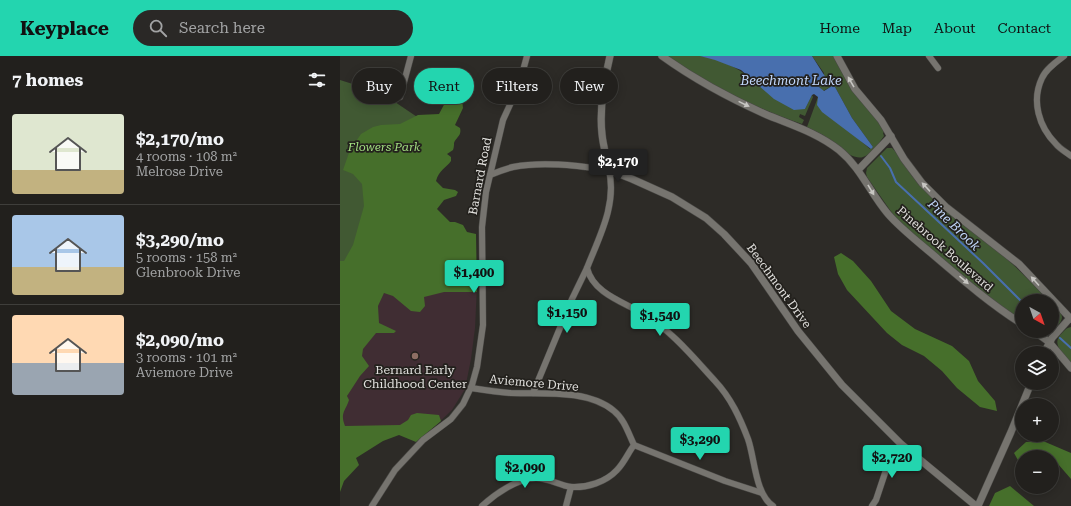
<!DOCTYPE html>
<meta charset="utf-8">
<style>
body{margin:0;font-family:"Roboto Serif",serif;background:#2a2826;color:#f1f3f6;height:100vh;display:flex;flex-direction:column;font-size:15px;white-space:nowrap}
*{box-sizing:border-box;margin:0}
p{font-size:13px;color:#a2a3a4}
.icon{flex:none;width:22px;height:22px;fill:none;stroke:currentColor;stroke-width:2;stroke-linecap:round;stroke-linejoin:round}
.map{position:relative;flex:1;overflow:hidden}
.panel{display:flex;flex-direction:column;background:#22201d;width:340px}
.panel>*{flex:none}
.banner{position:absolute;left:12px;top:12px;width:380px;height:36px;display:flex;gap:8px}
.needle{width:26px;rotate:140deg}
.fabs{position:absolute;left:675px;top:238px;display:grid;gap:8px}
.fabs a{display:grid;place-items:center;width:44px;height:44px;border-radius:50%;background:#22201d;box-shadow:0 2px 10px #0003,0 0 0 1px #3f3e3b;font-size:20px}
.price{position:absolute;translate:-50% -34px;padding:0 9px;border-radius:4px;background:#23d5af;color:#111;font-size:13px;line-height:26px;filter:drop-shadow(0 1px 2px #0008)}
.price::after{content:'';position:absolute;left:50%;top:24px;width:12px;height:9px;margin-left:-6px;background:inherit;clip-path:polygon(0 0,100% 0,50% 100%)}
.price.on{background:#222;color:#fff}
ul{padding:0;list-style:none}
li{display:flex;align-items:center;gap:12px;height:100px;padding:0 12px}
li+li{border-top:1px solid #3f3e3b}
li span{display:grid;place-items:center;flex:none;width:112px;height:80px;border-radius:4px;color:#555}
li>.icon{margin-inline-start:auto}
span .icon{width:48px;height:48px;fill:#fffc;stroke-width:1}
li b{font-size:17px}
h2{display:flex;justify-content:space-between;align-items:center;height:48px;padding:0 12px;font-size:17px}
.pill{padding:0 14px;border-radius:18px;background:#22201d;box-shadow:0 2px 10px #0003,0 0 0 1px #3f3e3b;font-size:14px;line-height:36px}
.pill.on{background:#23d5af;color:#111}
header{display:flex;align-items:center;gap:24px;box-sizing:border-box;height:56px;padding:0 20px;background:#23d5af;color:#111}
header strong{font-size:19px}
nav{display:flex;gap:22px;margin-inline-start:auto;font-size:14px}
.search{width:280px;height:36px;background:#2a2826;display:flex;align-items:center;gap:10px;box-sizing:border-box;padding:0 14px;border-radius:22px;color:#a2a3a4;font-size:15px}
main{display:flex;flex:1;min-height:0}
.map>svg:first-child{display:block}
.education{fill:#402d33}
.green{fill:#415933}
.forest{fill:#466f2b}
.water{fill:#486fae}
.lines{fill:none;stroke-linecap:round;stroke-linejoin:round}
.stream{stroke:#486fae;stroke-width:2}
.minor-casing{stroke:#4a4946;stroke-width:7}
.tertiary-casing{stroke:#4a4946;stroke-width:8}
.minor{stroke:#76746f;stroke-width:6}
.tertiary{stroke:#76746f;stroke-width:7}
.oneway{fill:#c7c6c2}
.education-dot{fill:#8d6e63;stroke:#23211d;stroke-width:1.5}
.labels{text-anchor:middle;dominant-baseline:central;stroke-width:3.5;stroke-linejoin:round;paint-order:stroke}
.park-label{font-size:12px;font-style:italic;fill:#a2de80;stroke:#23211d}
.street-label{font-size:12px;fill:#e2e1de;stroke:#23211d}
.poi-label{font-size:12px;fill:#e2e1de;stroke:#23211d}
.water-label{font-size:13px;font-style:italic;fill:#c2d8fc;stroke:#23211d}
</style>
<header>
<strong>Keyplace</strong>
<div class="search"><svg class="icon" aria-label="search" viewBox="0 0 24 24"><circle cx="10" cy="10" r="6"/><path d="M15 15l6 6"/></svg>Search here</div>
<nav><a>Home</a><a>Map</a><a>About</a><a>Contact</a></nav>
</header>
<main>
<section class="panel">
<h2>7 homes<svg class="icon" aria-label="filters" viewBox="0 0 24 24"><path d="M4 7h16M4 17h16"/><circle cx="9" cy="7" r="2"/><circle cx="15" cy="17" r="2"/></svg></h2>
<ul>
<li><span style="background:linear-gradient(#dfe7d0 70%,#c2b280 0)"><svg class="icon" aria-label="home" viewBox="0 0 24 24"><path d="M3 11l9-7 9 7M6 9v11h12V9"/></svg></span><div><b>$2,170/mo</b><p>4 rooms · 108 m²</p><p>Melrose Drive</p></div></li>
<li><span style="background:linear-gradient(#a9c7e8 65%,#c2b280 0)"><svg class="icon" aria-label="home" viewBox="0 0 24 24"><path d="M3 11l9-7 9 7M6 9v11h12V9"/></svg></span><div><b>$3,290/mo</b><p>5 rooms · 158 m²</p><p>Glenbrook Drive</p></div></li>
<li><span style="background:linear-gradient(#ffd9b3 60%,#9aa5b1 0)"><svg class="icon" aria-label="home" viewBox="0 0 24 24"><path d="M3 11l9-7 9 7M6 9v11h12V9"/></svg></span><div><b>$2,090/mo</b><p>3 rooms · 101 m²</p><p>Aviemore Drive</p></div></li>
</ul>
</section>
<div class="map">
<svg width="731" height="450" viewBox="0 0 731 450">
<rect width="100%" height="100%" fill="#2d2b27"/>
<polygon class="education" points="56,227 137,230 135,272 131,303 125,333 112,354 96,369 57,374 4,370 1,363 22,285 44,236"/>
<g class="green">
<path d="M 326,0 C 337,0 350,0 361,0 C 375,2 399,11 409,22 L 465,53 L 472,39 L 473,41 L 465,60 L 460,58 L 459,61 L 464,64 L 462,68 C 414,52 369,28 326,0 Z"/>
<path d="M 472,0 L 493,0 L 505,22 L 545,75 L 543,77 L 544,80 C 539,87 531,99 523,101 C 512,105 492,86 483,79 C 478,76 472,74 467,71 L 478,41 L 514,79 L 530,93 L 533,91 L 512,62 L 495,31 L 492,30 L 483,35 L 479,31 L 484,17 Z"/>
<polygon points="0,24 16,29 52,44 95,73 0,250"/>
<path d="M 547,92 L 552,92 L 555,95 C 565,109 573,123 585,135 C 607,157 633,174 656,194 C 675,209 692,227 709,245 L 682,245 L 682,265 L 663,253 L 559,167 L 527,121 L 526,117 L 527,112 Z"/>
<path d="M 712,248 C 715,251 722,256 722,261 C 722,268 711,277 704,279 L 698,275 L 712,275 Z"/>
<path d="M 731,271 L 731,307 C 724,299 711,288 721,278 C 724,275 726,272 731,271 Z"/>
</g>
<g class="forest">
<path d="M 112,40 L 122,43 L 123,52 L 115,69 L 120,72 C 122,80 116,81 114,87 C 114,89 114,91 113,94 L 107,98 L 111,101 L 111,105 C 106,112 99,114 96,125 L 103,132 L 115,134 L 118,136 L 116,140 L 104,144 L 97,153 L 110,166 L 115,166 L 123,169 L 127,176 L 136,178 L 137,236 L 104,236 L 84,241 L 85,250 L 80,256 L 71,255 L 53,240 L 44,237 L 38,250 L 39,267 L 56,275 L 54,277 L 36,277 L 23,293 L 22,300 L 29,310 L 20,320 L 7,340 L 9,344 C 5,356 0,357 5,370 L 60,369 L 68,364 L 71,359 L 77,357 L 99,359 L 101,365 L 76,386 L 59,379 L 43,385 L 16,402 L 19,409 L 4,425 L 0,436 L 0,205 L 4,205 L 13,189 L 24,150 L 22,128 L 13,118 L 3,114 L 10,94 L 21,78 L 33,71 L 41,69 L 60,68 L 78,59 L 99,58 L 106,45 Z"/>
<polygon points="501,197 513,205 531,225 551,255 575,273 612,290 629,305 638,325 655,345 657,355 640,351 617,332 602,315 584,300 562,289 547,277 507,234 498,218 494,201"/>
<polygon points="703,385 731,397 731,423 718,408 712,405 712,401 703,400 682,401 682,405 679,406 674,397 686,386"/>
<polygon points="670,430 694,450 649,450 655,437"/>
</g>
<polygon class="water" points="360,0 472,0 486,22 479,31 484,35 492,30 495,31 512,62 533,91 531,93 482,56 477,49 478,41 474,38 472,39 465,53 454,54 434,43 401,14 375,4"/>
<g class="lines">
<g class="stream">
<polyline points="541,100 550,112 556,126 643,207 682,246"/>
<polyline points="720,282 731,292"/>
</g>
<defs>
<g id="minor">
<polyline points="589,0 598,12"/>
<path d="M 724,0 C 716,6 706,13 702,22 C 691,45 699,71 716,88 C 720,93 726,96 731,100"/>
<polyline points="60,41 71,0"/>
<path d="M 150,119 C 157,116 165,113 173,111 C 204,105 238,110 269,114 C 277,149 259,181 247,212 C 253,237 283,246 302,257 C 331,274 353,301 375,325 C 391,342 400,362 408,383 C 415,403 415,438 433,450"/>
<path d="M 131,332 C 144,334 157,336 171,337 C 202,338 248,333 274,355 C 284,363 288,376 294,389 C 288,397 284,407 277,414 C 266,426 247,432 231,431 C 219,429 208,422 196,422 C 178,422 155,438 142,450"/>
<polyline points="193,337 232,243 247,212"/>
<polyline points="294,389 385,425 422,437"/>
<polyline points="32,450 55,414 83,384 111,363 123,348 132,329 137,311 143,269 142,171 146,136 163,64 179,29 187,0"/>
<polyline points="226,450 231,431"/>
<polyline points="532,450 536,444 549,405 561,388"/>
</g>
<g id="tertiary">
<path d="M 270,0 C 264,25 259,52 262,78 C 263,90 267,102 269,114 L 292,123 L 332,141 L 366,162 L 384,178 L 411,207 L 458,275 L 502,329 L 561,388 L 636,450"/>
<path d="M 322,0 C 354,23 389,42 425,58 C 451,69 476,76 499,94 C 521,112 530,137 548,158 C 563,175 581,188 598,203 C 625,226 652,249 682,268"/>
<polyline points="497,0 515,33 541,64 564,103 582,127 606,151 679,208 731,263"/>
<polyline points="518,114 551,80"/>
<polyline points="694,275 709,286 731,312"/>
<polyline points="704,297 712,282 730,262"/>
<polyline points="638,450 671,376 691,327"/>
</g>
</defs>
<use href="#minor" class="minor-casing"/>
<use href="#tertiary" class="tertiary-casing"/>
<use href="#minor" class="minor"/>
<use href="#tertiary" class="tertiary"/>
</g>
<defs><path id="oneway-solid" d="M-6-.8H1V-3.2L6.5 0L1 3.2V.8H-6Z"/></defs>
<g class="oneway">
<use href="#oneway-solid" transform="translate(511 26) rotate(-120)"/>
<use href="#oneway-solid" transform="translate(404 48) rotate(26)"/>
<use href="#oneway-solid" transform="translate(586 131) rotate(-133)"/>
<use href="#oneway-solid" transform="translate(531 134) rotate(59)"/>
<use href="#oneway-solid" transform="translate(624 224) rotate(41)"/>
<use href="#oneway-solid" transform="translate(695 225) rotate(-132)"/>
</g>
<circle class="education-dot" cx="75" cy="300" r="4"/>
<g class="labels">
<g class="park-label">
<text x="44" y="91">Flowers Park</text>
</g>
<g class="street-label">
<text transform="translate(140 120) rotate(-79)">Barnard Road</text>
<text transform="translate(605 193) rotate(41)">Pinebrook Boulevard</text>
<text transform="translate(439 230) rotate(54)">Beechmont Drive</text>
<text transform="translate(194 327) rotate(5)">Aviemore Drive</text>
</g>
<g class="poi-label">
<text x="75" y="314">Bernard Early<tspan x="75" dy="14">Childhood Center</tspan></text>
</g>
<g class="water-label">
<text x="451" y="24">Beechmont Lake</text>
<text transform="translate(614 169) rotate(44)">Pine Brook</text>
</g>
</g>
</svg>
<div class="fabs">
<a><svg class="needle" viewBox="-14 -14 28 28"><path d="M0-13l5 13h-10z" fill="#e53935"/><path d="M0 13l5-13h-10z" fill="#a2a3a4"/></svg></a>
<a><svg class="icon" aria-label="layers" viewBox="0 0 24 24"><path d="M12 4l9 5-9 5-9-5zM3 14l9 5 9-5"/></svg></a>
<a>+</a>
<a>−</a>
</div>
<b class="price on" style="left:278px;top:127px">$2,170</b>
<b class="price" style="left:134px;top:238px">$1,400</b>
<b class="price" style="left:227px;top:278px">$1,150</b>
<b class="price" style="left:320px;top:281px">$1,540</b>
<b class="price" style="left:360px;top:405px">$3,290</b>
<b class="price" style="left:552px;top:423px">$2,720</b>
<b class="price" style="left:185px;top:433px">$2,090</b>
<div class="banner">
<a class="pill">Buy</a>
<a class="pill on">Rent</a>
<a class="pill">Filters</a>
<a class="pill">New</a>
</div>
</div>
</main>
